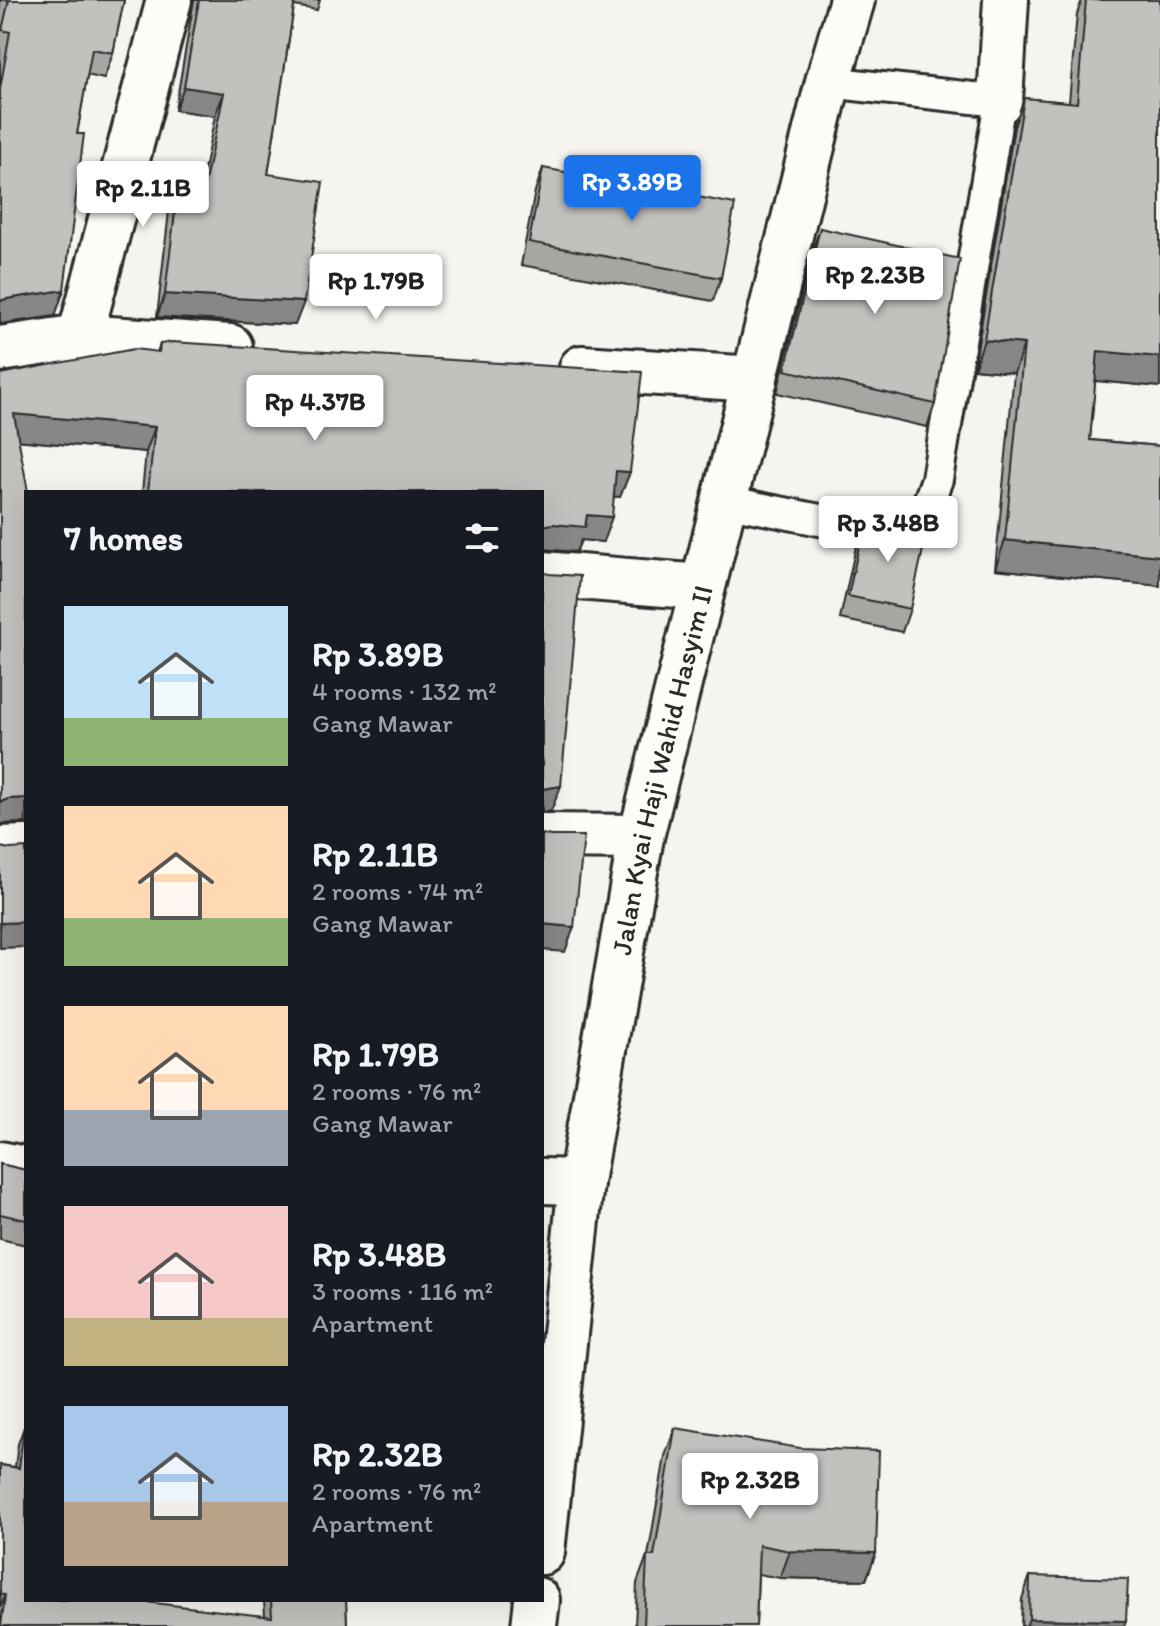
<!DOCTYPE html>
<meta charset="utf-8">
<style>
body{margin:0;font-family:Itim,sans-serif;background:#242831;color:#f1f3f6;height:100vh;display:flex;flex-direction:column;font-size:30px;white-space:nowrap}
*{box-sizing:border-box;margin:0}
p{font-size:26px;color:#9ea1a6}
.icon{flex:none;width:44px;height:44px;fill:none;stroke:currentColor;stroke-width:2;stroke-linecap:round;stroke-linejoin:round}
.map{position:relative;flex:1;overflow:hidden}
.panel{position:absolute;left:24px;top:490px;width:520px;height:1112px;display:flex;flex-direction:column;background:#171b24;border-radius:0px;box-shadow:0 8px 32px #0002}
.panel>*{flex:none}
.price{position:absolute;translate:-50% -68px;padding:0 18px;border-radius:8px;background:#fff;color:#222;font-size:26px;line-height:52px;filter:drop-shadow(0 2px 4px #0008)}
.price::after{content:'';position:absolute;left:50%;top:48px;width:24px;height:18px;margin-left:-12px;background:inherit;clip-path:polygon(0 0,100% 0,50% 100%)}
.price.active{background:#1a73e8;color:#fff}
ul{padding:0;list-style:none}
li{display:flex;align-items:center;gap:24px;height:200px;padding:0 40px}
li span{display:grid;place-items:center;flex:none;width:224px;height:160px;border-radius:0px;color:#555}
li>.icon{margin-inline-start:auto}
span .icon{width:96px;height:96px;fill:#fffc;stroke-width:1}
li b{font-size:34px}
h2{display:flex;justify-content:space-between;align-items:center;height:96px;padding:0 40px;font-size:34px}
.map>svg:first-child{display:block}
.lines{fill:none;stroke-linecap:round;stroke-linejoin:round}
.service-casing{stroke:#2b2b2b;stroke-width:36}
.minor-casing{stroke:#2b2b2b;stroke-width:50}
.tertiary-casing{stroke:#2b2b2b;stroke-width:50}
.service{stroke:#fdfcf7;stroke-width:30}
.minor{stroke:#fdfcf7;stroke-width:44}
.tertiary{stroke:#fdfcf7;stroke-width:44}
.wall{fill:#a7a6a3;stroke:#2b2b2b;stroke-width:2}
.shaded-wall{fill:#888785;stroke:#2b2b2b;stroke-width:2}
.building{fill:#c2c1be;stroke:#2b2b2b;stroke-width:2}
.labels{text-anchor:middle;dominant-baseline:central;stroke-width:6;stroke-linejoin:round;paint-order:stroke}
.street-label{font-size:28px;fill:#2b2b2b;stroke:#fdfcf7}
</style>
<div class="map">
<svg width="1160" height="1626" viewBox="0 0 1160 1626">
<rect width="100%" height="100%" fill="#f5f4ef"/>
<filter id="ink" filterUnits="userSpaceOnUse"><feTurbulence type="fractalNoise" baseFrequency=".0125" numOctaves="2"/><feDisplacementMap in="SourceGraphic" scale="16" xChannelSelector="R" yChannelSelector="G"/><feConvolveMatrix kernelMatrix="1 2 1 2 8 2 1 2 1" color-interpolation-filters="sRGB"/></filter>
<g filter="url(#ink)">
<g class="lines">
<defs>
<polyline id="service" points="724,501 875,531 908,530 924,515 937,479 1000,101 828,82"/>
<g id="minor">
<polyline points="1000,101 1006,0"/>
<polyline points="80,337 169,0"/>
<polyline points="0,349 80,337 230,347"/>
<polyline points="582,368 755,379"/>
<polyline points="542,574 702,587"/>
<polyline points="542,836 641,837"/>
<polyline points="0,849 26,848"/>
<polyline points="0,1164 26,1169"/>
<polyline points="542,1181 581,1182"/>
</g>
<g id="tertiary">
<path id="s1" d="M 542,1552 L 581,1182 L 641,837 L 828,82 L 852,0"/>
<polyline points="534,1626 537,1600"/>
</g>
</defs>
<use href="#service" class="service-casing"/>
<use href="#minor" class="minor-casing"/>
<use href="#tertiary" class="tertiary-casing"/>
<use href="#service" class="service"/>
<use href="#minor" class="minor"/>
<use href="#tertiary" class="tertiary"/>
</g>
<g class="wall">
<polygon points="0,0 124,0 113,53 104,79 87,75 77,134 55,316 0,324"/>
<polygon points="194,0 320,0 317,10 294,6 268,174 295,325 157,317 169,211 178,188 200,190 215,116 175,110"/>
<polygon points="1082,0 1160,0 1160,387 1095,381 1090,440 1160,446 1160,586 995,569 1014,373 974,369 1014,127 1024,98 1069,102 1077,14"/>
<polygon points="543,168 721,278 713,301 521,265 535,191"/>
<polygon points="820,228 935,404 927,427 777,393 812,251"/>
<polygon points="160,344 630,472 620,497 614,496 603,542 581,540 576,552 542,549 542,492 142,492 146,452 18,440 26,492 26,823 0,824 0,374 157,352"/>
<polygon points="864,523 910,609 902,632 840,619 856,546"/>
<polygon points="0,1164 26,1170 26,1245 0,1239"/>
<polygon points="24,1427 26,1600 265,1616 264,1600 346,1600 347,1626 0,1626 0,1465 15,1467 18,1444"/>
<polygon points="675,1428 876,1553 866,1580 780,1578 758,1574 756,1626 635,1626 637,1583 647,1556 648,1556 665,1456"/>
<polygon points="1030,1576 1126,1621 1124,1626 1021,1626 1022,1599"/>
</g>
<g class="shaded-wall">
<polygon points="184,87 224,93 215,116 175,110"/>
<polygon points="64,290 55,316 0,324 0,301 6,299"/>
<polygon points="165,294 304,302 295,325 157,317"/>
<polygon points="984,340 1024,344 1014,373 974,369"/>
<polygon points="1098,351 1160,357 1160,387 1088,380"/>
<polygon points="14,414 155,427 146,452 5,439"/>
<polygon points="616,471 630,472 620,497 607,496"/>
<polygon points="587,515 612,517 603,542 581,540 576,552 542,549 542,526"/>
<polygon points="1005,540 1160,556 1160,586 995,569"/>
<polygon points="561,786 551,811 542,813 542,789"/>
<polygon points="26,798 26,823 0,824 0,802 8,799"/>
<polygon points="26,922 26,947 0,948 0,923"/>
<polygon points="542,924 574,927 565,952 542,950"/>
<polygon points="790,1551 876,1553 866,1580 780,1578"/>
<polygon points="0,1594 5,1595 0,1608"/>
<polygon points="1029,1619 1126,1621 1124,1626 1026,1626"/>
</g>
<g class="building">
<polygon points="9,0 124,0 113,53 92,49 77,134 84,134 64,290 6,299 0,301 0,89 10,32 2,30"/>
<polygon points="199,0 295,0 268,174 323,182 304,302 165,294 178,188 203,191 224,93 184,87"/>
<polygon points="1086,0 1160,0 1160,357 1098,351 1090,440 1160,446 1160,556 1005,540 1024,344 984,340 1024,98 1077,103"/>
<polygon points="543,168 735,204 721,278 529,242"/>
<polygon points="820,228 960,259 935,404 785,370"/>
<polygon points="172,342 642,372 630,472 616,471 612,517 587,515 585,527 553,524 542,526 542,492 148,492 155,427 14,414 28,492 26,492 26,798 8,799 0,802 0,374 134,349 159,352 160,344"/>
<polygon points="929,522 910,609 848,596 864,523 884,526 917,525"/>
<polygon points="542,572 549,574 580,576 561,786 542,789"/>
<polygon points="542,834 551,836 584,836 574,927 542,924"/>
<polygon points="0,847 10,849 26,848 26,922 0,923"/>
<polygon points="0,1164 26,1170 26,1220 0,1214"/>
<polygon points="24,1427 26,1427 26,1600 129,1600 272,1617 271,1600 346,1600 347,1626 1,1626 5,1595 0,1594 0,1465 19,1468"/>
<polygon points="675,1428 800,1448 879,1451 876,1553 790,1551 759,1545 756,1626 644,1626 647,1556 654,1556"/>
<polygon points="1030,1576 1128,1579 1126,1621 1029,1619"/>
</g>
</g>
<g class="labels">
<g class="street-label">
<text stroke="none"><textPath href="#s1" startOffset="792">Jalan Kyai Haji Wahid Hasyim II</textPath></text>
</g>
</g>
</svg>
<b class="price active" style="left:632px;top:223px">Rp 3.89B</b>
<b class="price" style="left:143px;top:229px">Rp 2.11B</b>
<b class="price" style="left:875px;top:316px">Rp 2.23B</b>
<b class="price" style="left:376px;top:322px">Rp 1.79B</b>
<b class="price" style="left:315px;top:443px">Rp 4.37B</b>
<b class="price" style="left:888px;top:564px">Rp 3.48B</b>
<b class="price" style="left:750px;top:1521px">Rp 2.32B</b>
<section class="panel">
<h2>7 homes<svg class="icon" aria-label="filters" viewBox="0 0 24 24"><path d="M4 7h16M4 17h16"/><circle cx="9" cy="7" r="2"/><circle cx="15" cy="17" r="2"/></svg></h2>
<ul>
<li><span style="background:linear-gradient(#bfe0f5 70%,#8fb573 0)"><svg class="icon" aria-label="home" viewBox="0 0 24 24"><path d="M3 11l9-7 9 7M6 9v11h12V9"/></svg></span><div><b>Rp 3.89B</b><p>4 rooms · 132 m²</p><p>Gang Mawar</p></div></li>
<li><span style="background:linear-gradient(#ffd9b3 70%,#8fb573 0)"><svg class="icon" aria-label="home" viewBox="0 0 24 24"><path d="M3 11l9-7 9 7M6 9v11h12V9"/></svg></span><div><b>Rp 2.11B</b><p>2 rooms · 74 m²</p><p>Gang Mawar</p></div></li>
<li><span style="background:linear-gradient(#ffd9b3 65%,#9aa5b1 0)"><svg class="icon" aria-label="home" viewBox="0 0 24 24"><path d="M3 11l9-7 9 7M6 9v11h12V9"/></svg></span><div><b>Rp 1.79B</b><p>2 rooms · 76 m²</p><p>Gang Mawar</p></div></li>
<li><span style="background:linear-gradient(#f6c9c9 70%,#c2b280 0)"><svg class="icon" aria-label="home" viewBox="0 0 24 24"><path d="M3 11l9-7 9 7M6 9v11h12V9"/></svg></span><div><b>Rp 3.48B</b><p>3 rooms · 116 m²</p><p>Apartment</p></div></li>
<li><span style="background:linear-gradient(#a9c7e8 60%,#b9a48a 0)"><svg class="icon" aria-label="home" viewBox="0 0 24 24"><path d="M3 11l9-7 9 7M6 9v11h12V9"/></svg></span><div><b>Rp 2.32B</b><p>2 rooms · 76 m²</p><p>Apartment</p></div></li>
</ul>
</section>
</div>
